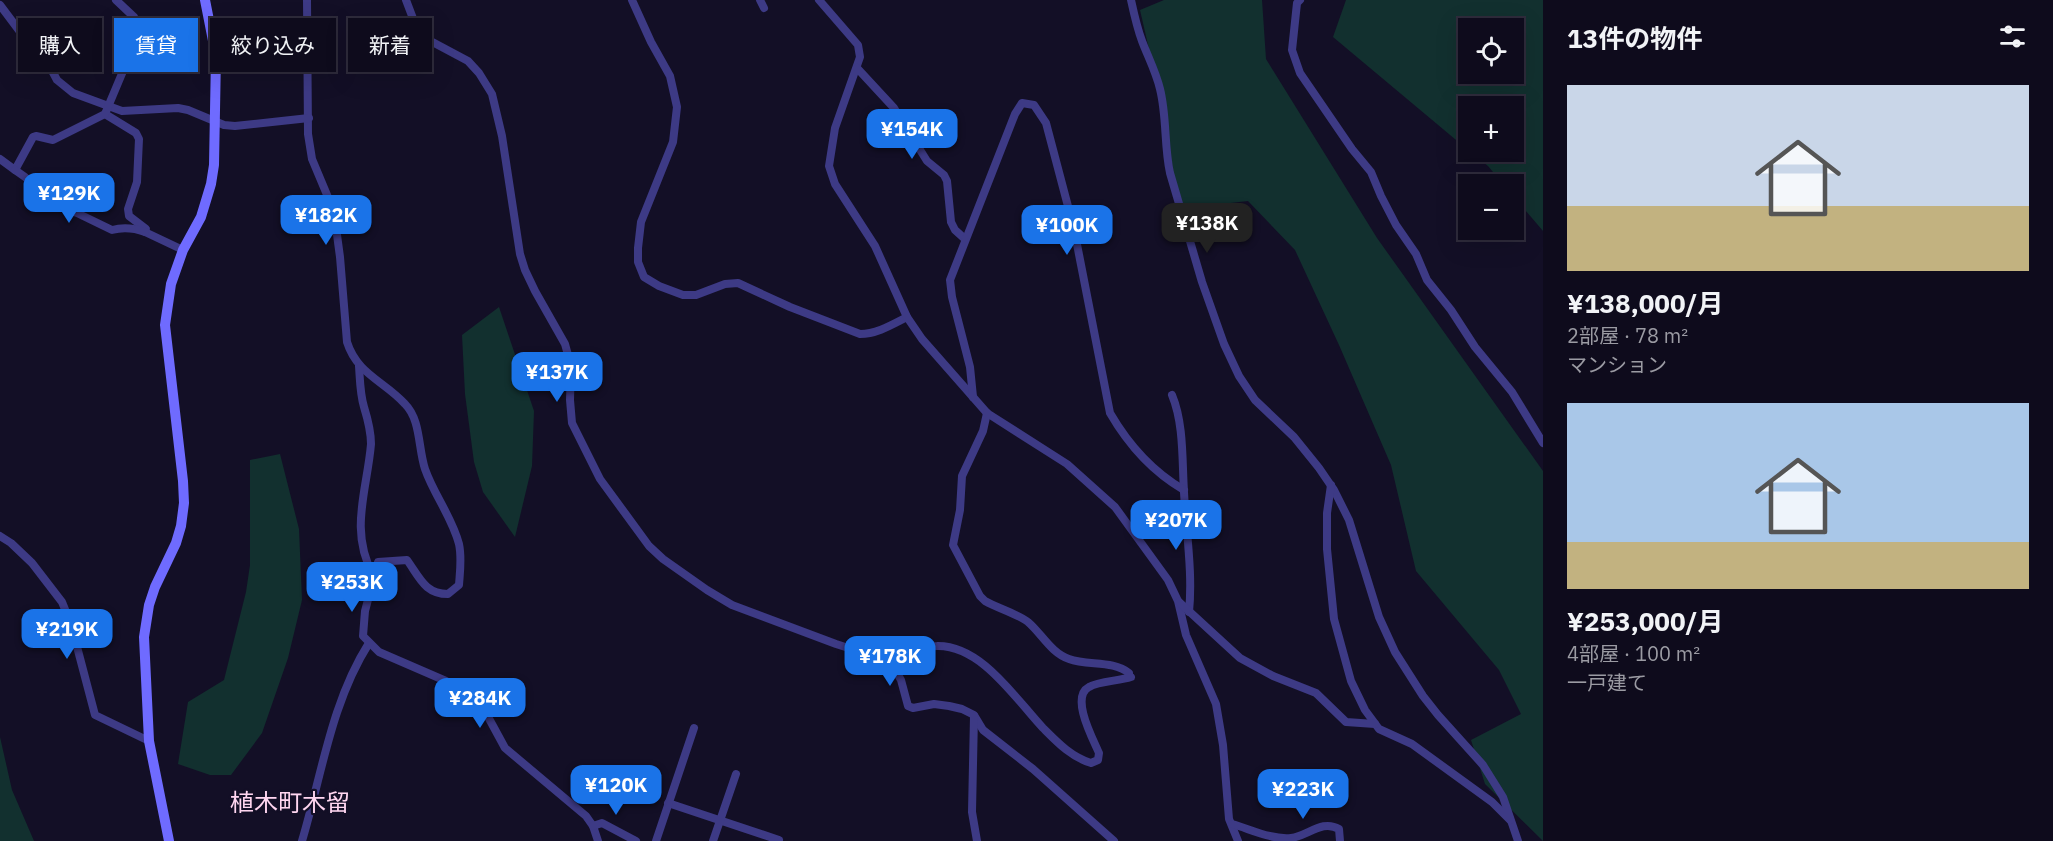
<!DOCTYPE html>
<html lang="ja">
<meta charset="utf-8">
<style>
body{margin:0;font-family:"IBM Plex Sans","Noto Sans JP",sans-serif;background:#1c1929;color:#f1f3f6;height:100vh;display:flex;flex-direction:column;font-size:22px;white-space:nowrap}
*{box-sizing:border-box;margin:0}
p{font-size:20px;color:#9b9ba3}
.icon{flex:none;width:33px;height:33px;fill:none;stroke:currentColor;stroke-width:2;stroke-linecap:round;stroke-linejoin:round}
.map{position:relative;flex:1;overflow:hidden}
.drawer{display:flex;flex-direction:column;background:#0e0b1c;width:510px}
.drawer>*{flex:none}
.top-card{position:absolute;left:18px;top:18px;width:570px;height:54px;display:flex;gap:12px}
.controls{position:absolute;left:1458px;top:18px;display:grid;gap:12px}
.controls a{display:grid;place-items:center;width:66px;height:66px;border-radius:0px;background:#0e0b1c;box-shadow:0 6px 24px #0002,0 0 0 2px #2e2b3b;font-size:30px}
.price{position:absolute;translate:-50% -51px;padding:0 14px;border-radius:12px;background:#1a73e8;color:#fff;font-size:20px;line-height:39px;filter:drop-shadow(0 2px 3px #0008)}
.price::after{content:'';position:absolute;left:50%;top:36px;width:18px;height:14px;margin-left:-9px;background:inherit;clip-path:polygon(0 0,100% 0,50% 100%)}
.price.selected{background:#222;color:#fff}
ul{padding:0;list-style:none}
li{display:grid;align-content:center;gap:12px;height:318px;padding:0 24px}
li span{display:grid;place-items:center;height:186px;border-radius:0px;color:#555}
li>.icon{margin-inline-start:auto}
span .icon{width:108px;height:108px;fill:#fffc;stroke-width:1}
li b{font-size:26px}
h2{display:flex;justify-content:space-between;align-items:center;height:72px;padding:0 24px;font-size:26px}
.tag{padding:0 21px;border-radius:0px;background:#0e0b1c;box-shadow:0 6px 24px #0002,0 0 0 2px #2e2b3b;font-size:21px;line-height:54px}
.tag.selected{background:#1a73e8;color:#fff}
main{display:flex;flex:1;min-height:0}
.map>svg:first-child{display:block}
.green{fill:#12302f;fill-rule:evenodd}
.lines{fill:none;stroke-linecap:round;stroke-linejoin:round}
.street{stroke:#3d3a85;stroke-width:8}
.secondary{stroke:#6f6bff;stroke-width:10}
.labels{text-anchor:middle;dominant-baseline:central;stroke-width:4.5;stroke-linejoin:round;paint-order:stroke}
.quarter-label{font-size:24px;fill:#ffd6f0;stroke:#130f26}
</style>
<main>
<div class="map">
<svg width="1543" height="841" viewBox="0 0 1543 841">
<rect width="100%" height="100%" fill="#130f26"/>
<g class="green">
<polygon points="1164,0 1262,0 1266,59 1377,238 1543,471 1543,841 1485,784 1471,740 1521,714 1499,670 1416,571 1391,465 1339,345 1295,250 1248,201 1179,209 1164,114 1140,10"/>
<path d="M 1346,0 L 1543,0 L 1543,231 L 1514,197 L 1514,184 L 1503,184 L 1488,166 L 1470,152 L 1514,152 L 1514,106 L 1468,106 L 1468,150 L 1333,37 ZM 1514,28 L 1514,74 L 1468,74 L 1468,28 Z"/>
<polygon points="499,307 534,411 532,466 515,537 483,492 474,462 465,394 462,335"/>
<polygon points="280,454 299,529 302,600 288,658 262,733 231,775 210,775 178,764 188,702 224,680 246,592 250,565 250,460"/>
<polygon points="0,737 12,790 34,841 0,841"/>
</g>
<g class="lines">
<g class="street">
<path d="M 307,0 L 308,134 L 312,159 L 330,202 L 335,220 L 340,257 L 347,342 C 357,374 384,381 405,404 C 421,420 418,448 425,469 C 434,495 452,517 459,544 C 462,558 460,571 459,585 L 448,594 C 425,594 420,578 407,560 L 378,562 L 365,611 L 363,636 L 379,652 L 446,681 L 473,695 L 480,702 L 505,748 L 586,816 L 593,826 L 598,841"/>
<polyline points="406,0 417,29 423,37 468,61 479,73 492,94 502,136 520,254 525,270 535,291 565,344 571,366 570,400 572,423 600,479 649,546 663,559 707,590 732,605 836,644 883,659 894,668 901,680 908,706 913,708 934,704 949,706 962,709 974,715 983,730 1033,769 1114,841"/>
<path d="M 632,0 L 651,42 L 670,76 L 677,107 L 673,142 L 641,222 L 638,248 L 638,262 L 644,277 L 659,286 L 683,295 L 696,295 L 725,284 L 738,283 L 790,307 L 860,334 C 877,334 893,324 907,317"/>
<polyline points="760,0 764,8"/>
<polyline points="819,0 858,45 860,57 835,128 829,166 835,184 875,246 907,317 922,339 987,413 1067,464 1115,507 1168,580 1178,601 1186,635 1216,704 1223,745 1229,819 1238,841"/>
<path d="M 1131,0 C 1134,14 1137,28 1142,41 C 1148,57 1156,72 1160,89 C 1167,117 1164,146 1170,173 L 1202,282 L 1224,344 L 1239,376 L 1255,400 L 1294,437 L 1319,468 L 1334,490 L 1349,520 L 1379,617 L 1395,652 L 1423,696 L 1438,715 L 1483,765 L 1503,797 L 1518,841"/>
<polyline points="1300,0 1297,3 1292,50 1300,73 1352,149 1371,172 1381,196 1396,225 1416,254 1427,280 1451,310 1475,347 1512,392 1543,443"/>
<polyline points="0,5 30,45 49,65 57,80 73,93 122,111 178,108 188,110 224,125 235,126 309,118"/>
<polyline points="857,68 894,108 927,161 944,175 947,181 951,222 955,230 965,239"/>
<polyline points="105,114 136,133 139,139 137,182 128,209 129,216 146,229 145,232 183,250"/>
<polyline points="0,159 15,170 33,137 36,136 53,140 105,114 126,64 139,28 134,17 116,0"/>
<path d="M 15,170 L 25,177 L 51,203 L 77,213 L 112,230 C 123,227 134,228 145,232"/>
<path d="M 359,366 C 360,380 360,394 364,407 C 368,420 371,431 371,444 C 367,491 349,530 373,575"/>
<path d="M 1172,395 C 1184,424 1182,460 1184,492 C 1186,532 1193,572 1189,612"/>
<path d="M 973,397 L 970,367 L 952,297 L 950,280 L 1015,114 L 1022,103 L 1034,105 L 1046,123 L 1074,229 L 1110,413 C 1128,444 1153,472 1184,490"/>
<polyline points="1331,485 1327,513 1327,549 1334,619 1351,681 1365,710 1379,729 1412,744 1492,802 1510,820"/>
<polyline points="0,536 11,543 32,563 62,602 71,624 95,715 149,741"/>
<polyline points="1179,602 1240,658 1273,676 1316,693 1346,722 1375,724"/>
<path d="M 883,659 C 899,654 919,646 937,646 C 981,645 1015,698 1043,728 C 1057,742 1071,757 1091,763 L 1098,760 L 1099,753 C 1093,739 1070,697 1089,687 C 1099,681 1119,681 1131,677 L 1128,676 L 1129,673 C 1113,660 1088,666 1069,659 C 1051,653 1042,634 1028,622 C 1018,614 997,608 985,601 L 980,596 L 953,545 L 960,510 L 962,476 L 983,431 L 987,413"/>
<polyline points="974,716 972,812 977,841"/>
<polyline points="668,803 779,840"/>
<path d="M 1232,824 C 1250,829 1272,840 1291,838 C 1308,836 1322,819 1339,829 L 1340,841"/>
<polyline points="593,826 602,823 636,841"/>
<path d="M 302,841 C 322,774 331,703 369,643"/>
<polyline points="656,841 694,728"/>
<polyline points="713,841 736,774"/>
</g>
<polyline class="secondary" points="169,841 149,741 144,637 149,605 155,587 176,543 181,526 184,503 183,481 165,325 171,284 183,250 201,217 211,184 214,165 216,56 205,0"/>
</g>
<g class="labels">
<g class="quarter-label">
<text x="290" y="802">植木町木留</text>
</g>
</g>
</svg>
<div class="controls">
<a><svg class="icon" aria-label="locate" viewBox="0 0 24 24"><circle cx="12" cy="12" r="6"/><path d="M12 2v4M12 18v4M2 12h4M18 12h4"/></svg></a>
<a>+</a>
<a>−</a>
</div>
<b class="price" style="left:912px;top:160px">¥154K</b>
<b class="price" style="left:69px;top:224px">¥129K</b>
<b class="price" style="left:326px;top:246px">¥182K</b>
<b class="price selected" style="left:1207px;top:254px">¥138K</b>
<b class="price" style="left:1067px;top:256px">¥100K</b>
<b class="price" style="left:557px;top:403px">¥137K</b>
<b class="price" style="left:1176px;top:551px">¥207K</b>
<b class="price" style="left:352px;top:613px">¥253K</b>
<b class="price" style="left:67px;top:660px">¥219K</b>
<b class="price" style="left:890px;top:687px">¥178K</b>
<b class="price" style="left:480px;top:729px">¥284K</b>
<b class="price" style="left:616px;top:816px">¥120K</b>
<b class="price" style="left:1303px;top:820px">¥223K</b>
<div class="top-card">
<a class="tag">購入</a>
<a class="tag selected">賃貸</a>
<a class="tag">絞り込み</a>
<a class="tag">新着</a>
</div>
</div>
<section class="drawer">
<h2>13件の物件<svg class="icon" aria-label="filters" viewBox="0 0 24 24"><path d="M4 7h16M4 17h16"/><circle cx="9" cy="7" r="2"/><circle cx="15" cy="17" r="2"/></svg></h2>
<ul>
<li><span style="background:linear-gradient(#c9d6e8 65%,#c2b280 0)"><svg class="icon" aria-label="home" viewBox="0 0 24 24"><path d="M3 11l9-7 9 7M6 9v11h12V9"/></svg></span><div><b>¥138,000/月</b><p>2部屋 · 78 m²</p><p>マンション</p></div></li>
<li><span style="background:linear-gradient(#a9c7e8 75%,#c2b280 0)"><svg class="icon" aria-label="home" viewBox="0 0 24 24"><path d="M3 11l9-7 9 7M6 9v11h12V9"/></svg></span><div><b>¥253,000/月</b><p>4部屋 · 100 m²</p><p>一戸建て</p></div></li>
</ul>
</section>
</main>
